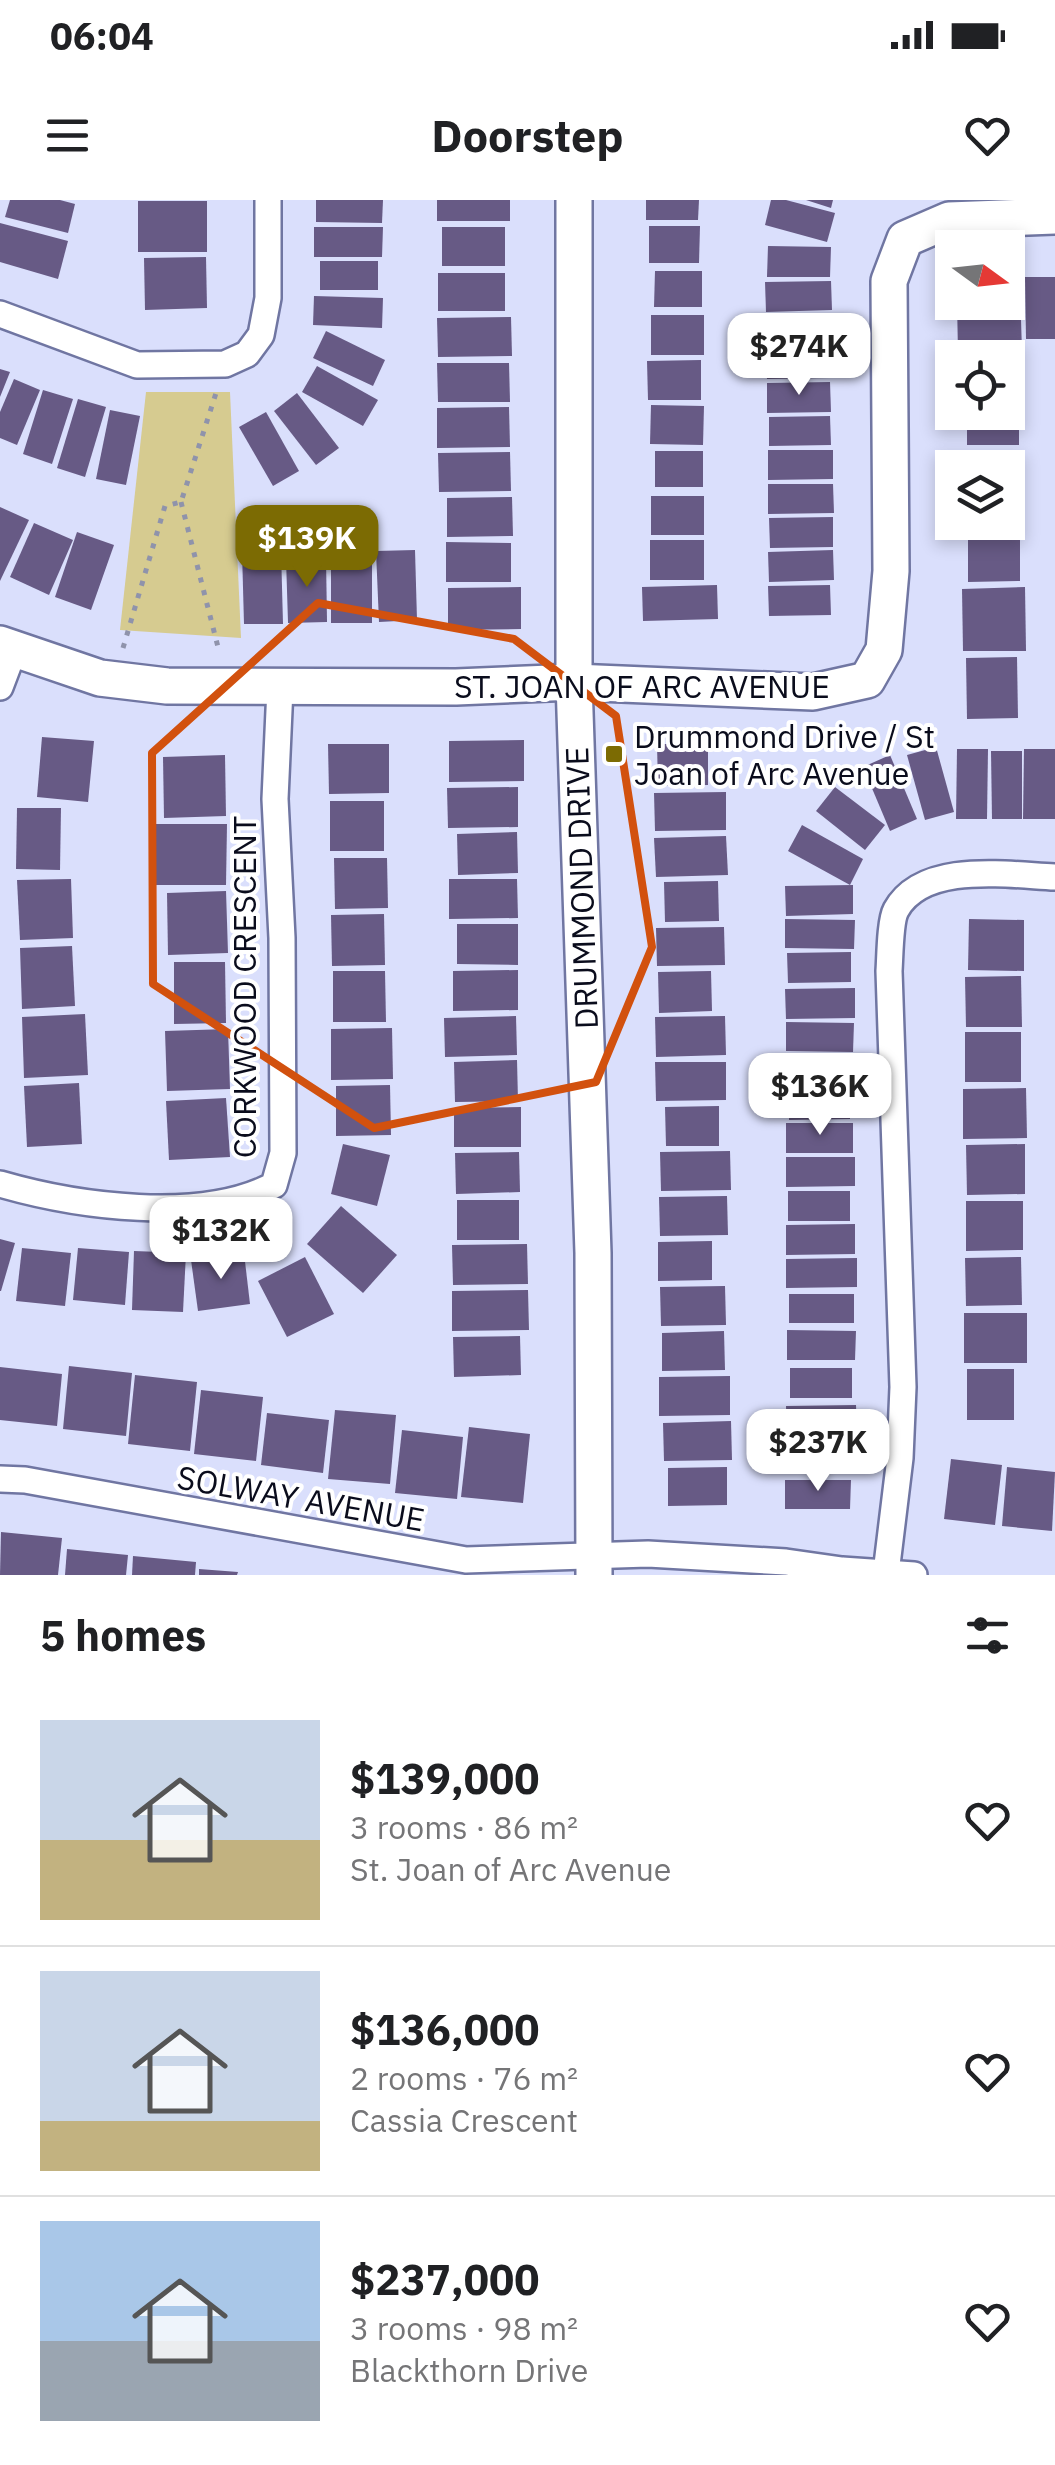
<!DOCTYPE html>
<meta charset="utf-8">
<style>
body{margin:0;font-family:"IBM Plex Sans",sans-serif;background:#f2f2f2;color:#202124;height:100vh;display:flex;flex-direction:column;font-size:38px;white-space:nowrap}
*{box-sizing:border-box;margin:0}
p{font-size:32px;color:#757577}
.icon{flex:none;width:55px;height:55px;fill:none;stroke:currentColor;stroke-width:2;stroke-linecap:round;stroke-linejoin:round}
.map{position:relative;height:1375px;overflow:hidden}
.panel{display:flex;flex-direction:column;background:#fff;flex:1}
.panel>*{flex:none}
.needle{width:65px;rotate:105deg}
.controls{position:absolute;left:935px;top:30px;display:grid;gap:20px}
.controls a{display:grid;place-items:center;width:90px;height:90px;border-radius:0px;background:#fff;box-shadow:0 5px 15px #0003;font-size:50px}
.price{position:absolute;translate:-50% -85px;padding:0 22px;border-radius:20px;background:#fff;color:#222;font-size:32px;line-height:65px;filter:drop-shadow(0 2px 5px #0008)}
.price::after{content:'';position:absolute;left:50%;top:60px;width:30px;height:22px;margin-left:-15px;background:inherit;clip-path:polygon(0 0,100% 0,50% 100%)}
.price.active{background:#7c6b03;color:#fff}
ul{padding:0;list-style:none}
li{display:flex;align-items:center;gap:30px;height:250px;padding:0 40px}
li+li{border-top:2px solid #e0e0e0}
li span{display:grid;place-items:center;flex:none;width:280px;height:200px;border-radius:0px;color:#555}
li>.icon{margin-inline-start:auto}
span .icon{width:120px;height:120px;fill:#fffc;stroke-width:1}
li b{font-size:42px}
h2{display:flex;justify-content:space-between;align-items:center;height:120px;padding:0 40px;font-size:42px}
.status{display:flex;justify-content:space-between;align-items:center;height:70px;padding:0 50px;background:#fff;direction:ltr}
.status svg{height:28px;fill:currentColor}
header{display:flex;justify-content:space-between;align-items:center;height:130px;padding:0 40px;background:#fff;font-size:45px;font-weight:700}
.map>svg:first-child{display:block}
.green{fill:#d6cb90}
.building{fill:#675a85}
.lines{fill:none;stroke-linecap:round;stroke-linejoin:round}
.street-casing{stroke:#7076a2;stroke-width:30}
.secondary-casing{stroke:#7076a2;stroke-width:40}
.path{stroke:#8f93ab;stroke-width:5;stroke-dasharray:5 8;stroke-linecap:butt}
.street{stroke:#fff;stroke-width:25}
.secondary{stroke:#fff;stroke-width:35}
.marked{fill:none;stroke:#d2510e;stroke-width:8;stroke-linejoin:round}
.poi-dot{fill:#7c6b03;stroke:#fff;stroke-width:4}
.labels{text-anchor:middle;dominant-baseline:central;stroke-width:8;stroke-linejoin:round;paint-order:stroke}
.street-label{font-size:32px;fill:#0a0c1c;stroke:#fff}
.poi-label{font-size:32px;fill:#0a0c1c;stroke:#fff;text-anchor:start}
</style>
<div class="status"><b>06:04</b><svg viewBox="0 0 49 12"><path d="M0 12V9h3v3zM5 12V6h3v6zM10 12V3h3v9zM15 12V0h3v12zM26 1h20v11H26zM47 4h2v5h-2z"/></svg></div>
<header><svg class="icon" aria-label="menu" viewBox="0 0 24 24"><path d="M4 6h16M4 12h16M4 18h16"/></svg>Doorstep<svg class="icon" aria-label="heart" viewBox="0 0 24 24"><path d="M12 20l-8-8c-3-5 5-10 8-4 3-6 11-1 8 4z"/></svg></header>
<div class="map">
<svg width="1055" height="1375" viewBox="0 0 1055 1375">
<rect width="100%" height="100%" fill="#dadffc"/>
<polygon class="green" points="146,192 230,192 241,438 120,430"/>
<g class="building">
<polygon points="10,0 60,0 75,4 68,33 5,17"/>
<polygon points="316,0 383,0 382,23 316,22"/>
<rect x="437" y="0" width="73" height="21"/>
<polygon points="646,0 699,0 698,20 646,20"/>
<polygon points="771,0 786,0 835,13 827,42 765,25"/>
<polygon points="806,0 833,0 831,8"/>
<rect x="138" y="1" width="69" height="51"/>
<polygon points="0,23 68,41 58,79 0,62"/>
<polygon points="649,26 700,26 699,63 649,63"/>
<polygon points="314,27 383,27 382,57 314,57"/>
<rect x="442" y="27" width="63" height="39"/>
<polygon points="768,46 831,47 830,77 767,77"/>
<polygon points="206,57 207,108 145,110 144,58"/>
<rect x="320" y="61" width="58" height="29"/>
<polygon points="655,71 702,71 702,107 654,107"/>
<rect x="438" y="73" width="67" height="38"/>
<polygon points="1025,77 1055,77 1055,139 1026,139"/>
<polygon points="831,81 832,110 766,112 765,82"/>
<polygon points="1020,88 1022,151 958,153 957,102 1008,102 1008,89"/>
<polygon points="314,96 383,98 382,128 313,125"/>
<rect x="651" y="115" width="53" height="40"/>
<polygon points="767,115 831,115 831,144 768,145"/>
<polygon points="511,117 512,156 438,157 437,118"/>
<polygon points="326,131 385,160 373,186 313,158"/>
<polygon points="830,148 831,178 767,179 766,150"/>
<polygon points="701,160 701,200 648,200 647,161"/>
<polygon points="437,163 509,163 510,202 438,202"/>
<polygon points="317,166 378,200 363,226 302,192"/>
<polygon points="0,169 10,172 0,197"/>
<polygon points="14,179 40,190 17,245 0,238 0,212"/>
<polygon points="830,182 831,212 767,213 767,183"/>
<polygon points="1008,183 1019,183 1019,245 967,245 967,212 1008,212"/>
<polygon points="43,190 73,199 52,264 23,254"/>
<polygon points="297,193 339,248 316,265 274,211"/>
<polygon points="78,199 106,207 85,277 57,268"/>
<polygon points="651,205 704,206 703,245 650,244"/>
<polygon points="509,207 510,247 437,248 437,208"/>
<polygon points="110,210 140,216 126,285 96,279"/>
<polygon points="266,212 299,271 273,286 239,227"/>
<polygon points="830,216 831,245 769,246 769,217"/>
<polygon points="768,250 833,250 833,279 768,280"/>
<rect x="655" y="251" width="48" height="36"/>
<polygon points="1024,251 1025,313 1008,313 1008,268 960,268 960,252"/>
<polygon points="510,252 511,291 439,292 438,253"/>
<polygon points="768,284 833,284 834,313 768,314"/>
<rect x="651" y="296" width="53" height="39"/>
<polygon points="512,297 513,336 447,337 447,298"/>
<polygon points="0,307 29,320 0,381"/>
<polygon points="833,317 833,347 770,348 769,318"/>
<polygon points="1008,320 1020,320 1020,381 968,382 968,322"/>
<polygon points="34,323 73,340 49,395 10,377"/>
<polygon points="77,332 114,345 91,410 55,397"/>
<rect x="650" y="340" width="54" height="40"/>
<polygon points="446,342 511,343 511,382 446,382"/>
<polygon points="281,350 283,424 244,424 242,351"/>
<polygon points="415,350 417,420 379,422 376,351"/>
<polygon points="833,350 834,380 769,382 768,352"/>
<polygon points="326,358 327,422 288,423 286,359"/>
<polygon points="372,359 372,423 331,423 331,360"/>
<polygon points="717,385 718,419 643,421 642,387"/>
<polygon points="830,385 831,415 769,416 768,386"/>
<polygon points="521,387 521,429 448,430 448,388"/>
<polygon points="1025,387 1026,451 963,451 962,389"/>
<polygon points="1017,457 1018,518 967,519 966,458"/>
<polygon points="42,537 94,541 88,602 37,597"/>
<polygon points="524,540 524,581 449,582 449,541"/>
<polygon points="328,544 389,544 389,593 329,594"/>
<polygon points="657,544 708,544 708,585 658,586"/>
<polygon points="936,547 954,612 925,620 907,555"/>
<polygon points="957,549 988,549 987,619 956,619"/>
<polygon points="1024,549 1055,549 1055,619 1023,619"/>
<polygon points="991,551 1022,551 1022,619 992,619"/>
<polygon points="225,555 226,616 164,618 163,557"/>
<polygon points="890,555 917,619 890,631 863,567"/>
<polygon points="518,587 518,627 448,628 447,588"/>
<polygon points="835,587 885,625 865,650 816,611"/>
<polygon points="726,592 726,630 655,631 654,593"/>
<rect x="330" y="601" width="54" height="50"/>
<polygon points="17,608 61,608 60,670 16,669"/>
<polygon points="149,624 227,624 226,685 149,685"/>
<polygon points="802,625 863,659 850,685 788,651"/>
<polygon points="517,632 518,673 458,675 457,634"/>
<polygon points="726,636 728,675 656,677 654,638"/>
<polygon points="334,658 387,658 388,708 335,709"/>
<polygon points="71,679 73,738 20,740 17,680"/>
<polygon points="449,679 517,679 518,718 449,719"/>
<polygon points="718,681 719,721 665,722 664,682"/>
<polygon points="853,685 853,714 786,716 785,686"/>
<polygon points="226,691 228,753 168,755 167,693"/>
<polygon points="384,714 385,765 332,766 331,715"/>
<polygon points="785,719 855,720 854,749 785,748"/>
<polygon points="969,719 1024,720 1024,771 968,770"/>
<polygon points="457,724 518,724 518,765 457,764"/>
<polygon points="724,727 725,765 657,766 656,728"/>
<polygon points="72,746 75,806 22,809 20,748"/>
<polygon points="851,752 851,782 788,783 787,753"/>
<polygon points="174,762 225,762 226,823 174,824"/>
<polygon points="518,770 518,810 453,811 453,771"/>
<polygon points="333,771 385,771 386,822 333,822"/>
<polygon points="711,771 712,811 659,813 658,772"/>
<polygon points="1021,776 1022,827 966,827 965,777"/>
<polygon points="855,788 855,818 786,819 785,789"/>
<polygon points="85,814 88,875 24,878 22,817"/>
<polygon points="516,816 517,855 445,857 444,818"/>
<polygon points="725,816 726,855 656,857 655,817"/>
<polygon points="786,822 854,823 853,852 786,851"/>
<polygon points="392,828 393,879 331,880 331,829"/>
<polygon points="228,829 230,889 167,891 165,831"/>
<rect x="965" y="832" width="56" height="50"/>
<polygon points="786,856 855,856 855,885 786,886"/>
<polygon points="517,860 518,901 455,902 454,862"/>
<polygon points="655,862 726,862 726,900 656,901"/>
<polygon points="79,883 82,944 27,947 24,886"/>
<polygon points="390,885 391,935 336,936 336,886"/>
<polygon points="1026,888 1027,938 963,939 963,889"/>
<polygon points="850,889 850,919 789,920 789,890"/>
<polygon points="226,898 230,957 169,960 166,901"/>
<polygon points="719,906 719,946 666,946 665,907"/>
<polygon points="521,907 521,947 454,947 454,908"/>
<rect x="786" y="923" width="67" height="30"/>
<polygon points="343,944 390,955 377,1006 331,994"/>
<polygon points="1025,944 1025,994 967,995 966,945"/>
<polygon points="730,951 731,990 661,991 660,952"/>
<polygon points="519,952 520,992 456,994 455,953"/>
<polygon points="786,957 855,957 855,986 786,987"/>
<rect x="788" y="991" width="62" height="30"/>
<polygon points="727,996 728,1035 660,1036 659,997"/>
<rect x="457" y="1000" width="62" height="40"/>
<polygon points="966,1001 1023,1001 1023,1050 966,1051"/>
<polygon points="341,1006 397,1055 363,1093 307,1044"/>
<polygon points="855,1024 855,1054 786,1055 786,1025"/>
<polygon points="0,1039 15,1043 1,1091 0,1091"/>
<polygon points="712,1041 712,1080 658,1081 658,1042"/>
<polygon points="527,1044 528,1084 453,1085 452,1045"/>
<polygon points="22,1048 71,1053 65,1106 16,1101"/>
<polygon points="78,1048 129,1052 125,1105 73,1100"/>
<polygon points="134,1051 186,1053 183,1112 132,1110"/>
<polygon points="244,1053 250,1104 198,1111 191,1060"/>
<polygon points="305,1057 334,1114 287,1137 258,1081"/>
<polygon points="1021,1057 1022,1105 966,1106 965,1058"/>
<polygon points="857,1058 857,1087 786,1088 786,1059"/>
<polygon points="725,1086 726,1125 661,1126 660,1087"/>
<polygon points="528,1090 529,1130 452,1131 452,1091"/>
<rect x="789" y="1094" width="65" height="29"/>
<rect x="964" y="1113" width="63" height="50"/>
<polygon points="787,1130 856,1131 855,1160 787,1160"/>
<polygon points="724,1131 725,1170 662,1171 662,1133"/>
<polygon points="520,1136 521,1175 454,1177 453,1137"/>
<polygon points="69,1166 132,1173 126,1236 63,1229"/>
<polygon points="0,1167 62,1174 57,1226 0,1220"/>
<rect x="790" y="1168" width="62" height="30"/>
<rect x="967" y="1169" width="47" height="51"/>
<polygon points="135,1175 197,1182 190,1251 128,1244"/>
<polygon points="730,1176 730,1215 659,1216 659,1177"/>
<polygon points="201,1190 263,1197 256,1261 194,1254"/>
<polygon points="856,1205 857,1235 787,1236 786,1206"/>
<polygon points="335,1210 396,1215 390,1284 328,1279"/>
<polygon points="267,1213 329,1220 323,1273 261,1265"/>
<polygon points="731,1221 732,1260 664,1261 663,1223"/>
<polygon points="469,1227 530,1234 523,1303 461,1297"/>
<polygon points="402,1230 463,1237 457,1299 395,1293"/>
<polygon points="855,1242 855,1273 785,1274 785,1243"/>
<polygon points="951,1259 1002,1265 995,1325 944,1319"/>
<polygon points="727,1267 727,1305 668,1306 668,1268"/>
<polygon points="1007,1267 1055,1272 1052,1331 1002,1326"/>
<polygon points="785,1280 851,1280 850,1309 785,1309"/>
<polygon points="1,1332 62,1338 58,1375 0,1375"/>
<polygon points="67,1349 128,1355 126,1375 65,1375"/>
<polygon points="133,1356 196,1362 195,1375 132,1375"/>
<polygon points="199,1369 238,1372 237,1375 199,1375"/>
</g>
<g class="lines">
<defs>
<g id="street">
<polyline points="0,114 137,165 225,164 247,154 261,135 268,98 268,0"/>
<polyline points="0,487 14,450"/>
<path d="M 0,984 C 76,1006 202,1024 274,985 L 283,953 L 282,738 L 275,599 L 280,488"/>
<polyline points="0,1279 25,1280 466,1360 648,1354 786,1362 842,1370 914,1375"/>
<path d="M 886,1373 L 900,1258 L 903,1187 L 889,771 C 890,757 890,721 896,710 C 923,661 1008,675 1055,677"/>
</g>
<g id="secondary">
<polyline points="574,0 574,482 593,1053 594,1375"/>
<polyline points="0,444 100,478 167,486 456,487 574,482 813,492 867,480 884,450 891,371 889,81 905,39 949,20 1055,16"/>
</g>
</defs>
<use href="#street" class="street-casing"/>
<use href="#secondary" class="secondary-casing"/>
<g class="path">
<polyline points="181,302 219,451"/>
<polyline points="123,448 165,306 181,302 217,190"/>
</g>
<use href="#street" class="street"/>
<use href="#secondary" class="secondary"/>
</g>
<path class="marked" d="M 318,403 L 514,439 L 616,516 L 652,747 L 596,882 L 374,928 L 153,784 L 152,553 Z"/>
<rect class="poi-dot" x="604" y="544" width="20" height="20" rx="5"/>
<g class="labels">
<g class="street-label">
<text x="642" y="486">ST. JOAN OF ARC AVENUE</text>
<text transform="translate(581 688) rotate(-92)">DRUMMOND DRIVE</text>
<text transform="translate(244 787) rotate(-90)">CORKWOOD CRESCENT</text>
<text transform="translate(301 1298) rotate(10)">SOLWAY AVENUE</text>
</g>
<g class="poi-label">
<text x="634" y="536">Drummond Drive / St<tspan x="634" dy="37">Joan of Arc Avenue</tspan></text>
</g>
</g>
</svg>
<div class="controls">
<a><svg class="needle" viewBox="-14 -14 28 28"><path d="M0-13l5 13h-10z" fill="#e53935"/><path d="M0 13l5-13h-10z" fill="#757577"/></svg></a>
<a><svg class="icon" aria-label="locate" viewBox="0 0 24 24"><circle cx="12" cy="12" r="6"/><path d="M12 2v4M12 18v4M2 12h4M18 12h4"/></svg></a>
<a><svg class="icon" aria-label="layers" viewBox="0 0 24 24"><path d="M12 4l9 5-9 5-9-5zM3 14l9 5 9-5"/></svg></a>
</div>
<b class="price" style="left:799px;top:198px">$274K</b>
<b class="price active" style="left:307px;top:390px">$139K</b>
<b class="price" style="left:820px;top:938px">$136K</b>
<b class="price" style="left:221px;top:1082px">$132K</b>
<b class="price" style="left:818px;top:1294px">$237K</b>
</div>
<section class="panel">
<h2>5 homes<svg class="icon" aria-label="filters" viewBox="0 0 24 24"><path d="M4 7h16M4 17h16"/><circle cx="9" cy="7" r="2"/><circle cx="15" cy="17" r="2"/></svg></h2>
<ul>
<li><span style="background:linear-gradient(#c9d6e8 60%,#c2b280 0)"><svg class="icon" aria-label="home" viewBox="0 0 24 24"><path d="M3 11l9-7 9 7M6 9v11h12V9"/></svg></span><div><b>$139,000</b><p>3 rooms · 86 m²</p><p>St. Joan of Arc Avenue</p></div><svg class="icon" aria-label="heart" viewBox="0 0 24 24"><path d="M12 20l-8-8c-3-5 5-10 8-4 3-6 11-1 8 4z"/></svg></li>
<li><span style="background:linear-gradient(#c9d6e8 75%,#c2b280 0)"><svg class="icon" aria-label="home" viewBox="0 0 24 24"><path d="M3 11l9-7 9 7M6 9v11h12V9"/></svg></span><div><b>$136,000</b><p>2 rooms · 76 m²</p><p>Cassia Crescent</p></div><svg class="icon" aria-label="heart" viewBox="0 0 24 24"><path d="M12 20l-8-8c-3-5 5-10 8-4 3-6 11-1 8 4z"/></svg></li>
<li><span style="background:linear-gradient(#a9c7e8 60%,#9aa5b1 0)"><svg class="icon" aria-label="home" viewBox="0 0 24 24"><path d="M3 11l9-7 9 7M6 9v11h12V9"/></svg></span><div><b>$237,000</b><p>3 rooms · 98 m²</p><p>Blackthorn Drive</p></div><svg class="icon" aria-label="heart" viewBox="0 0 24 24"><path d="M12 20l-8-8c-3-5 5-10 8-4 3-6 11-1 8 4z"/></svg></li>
</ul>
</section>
